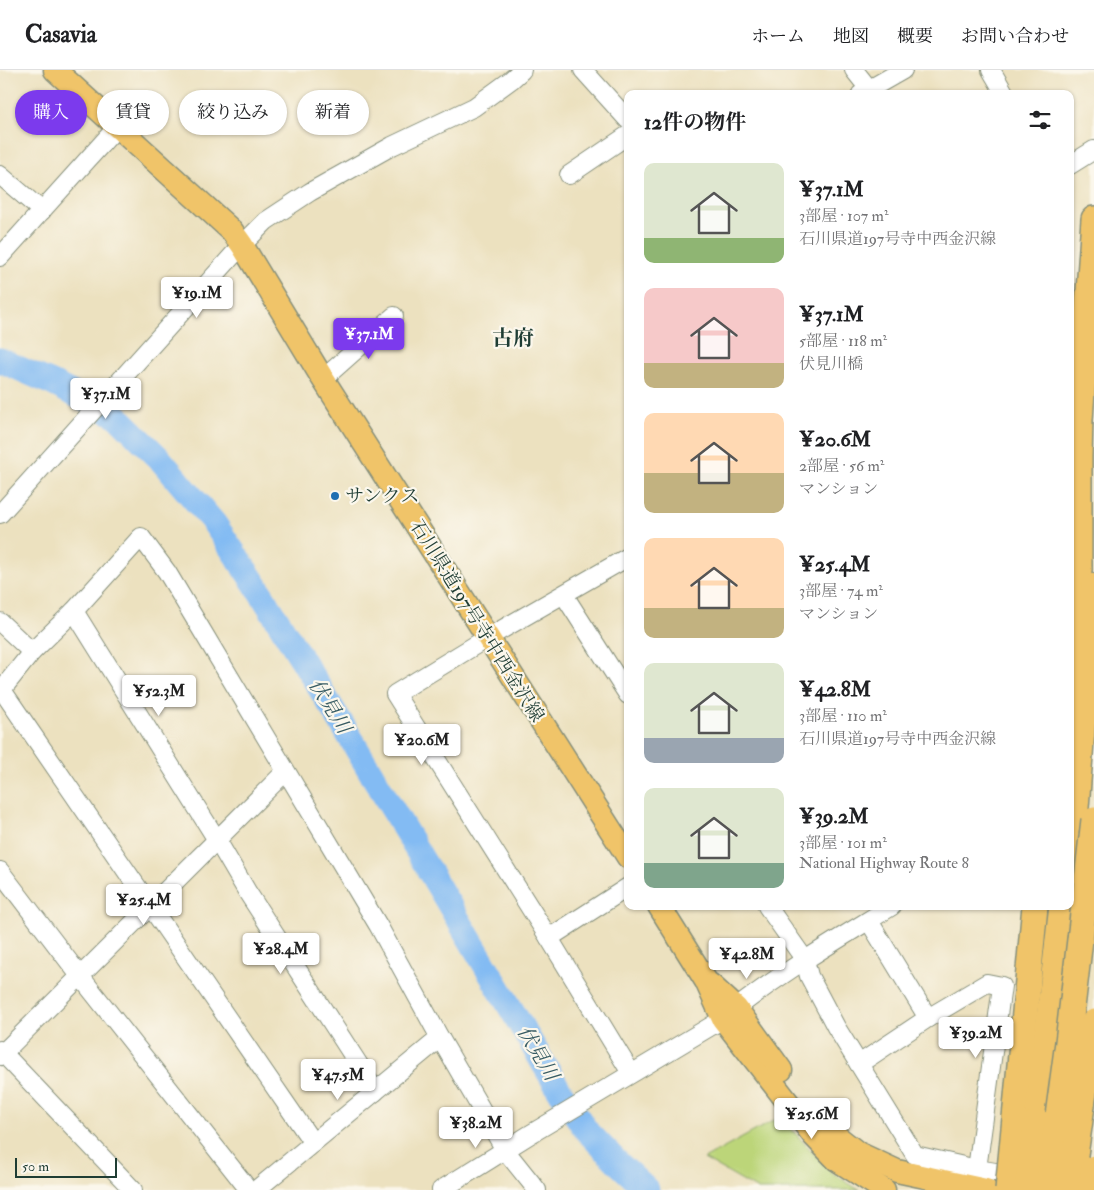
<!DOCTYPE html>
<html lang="ja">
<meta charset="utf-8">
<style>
body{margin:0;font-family:"IM FELL Double Pica","Noto Serif JP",serif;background:#f2f2f2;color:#202124;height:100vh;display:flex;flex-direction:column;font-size:19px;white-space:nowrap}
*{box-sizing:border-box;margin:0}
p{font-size:16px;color:#757577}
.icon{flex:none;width:28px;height:28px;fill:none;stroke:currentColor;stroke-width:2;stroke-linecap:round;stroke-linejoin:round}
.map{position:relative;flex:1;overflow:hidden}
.panel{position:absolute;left:624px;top:20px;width:450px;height:820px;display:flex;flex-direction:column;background:#fff;border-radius:10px;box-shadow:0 1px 4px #0004}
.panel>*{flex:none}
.guide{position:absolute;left:15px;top:20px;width:475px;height:45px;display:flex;gap:10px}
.scale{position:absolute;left:15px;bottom:12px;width:102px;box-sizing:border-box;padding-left:5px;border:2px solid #1f3d34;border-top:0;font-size:14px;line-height:18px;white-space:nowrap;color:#1f3d34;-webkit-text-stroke:4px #fbf7ec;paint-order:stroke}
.price{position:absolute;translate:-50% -42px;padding:0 11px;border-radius:5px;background:#fff;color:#222;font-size:16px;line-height:32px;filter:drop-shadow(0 1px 2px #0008)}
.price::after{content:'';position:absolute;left:50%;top:30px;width:15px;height:11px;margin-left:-8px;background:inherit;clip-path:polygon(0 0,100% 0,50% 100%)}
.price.active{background:#7c3aed;color:#fff}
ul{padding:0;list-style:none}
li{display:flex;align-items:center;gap:15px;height:125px;padding:0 20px}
li span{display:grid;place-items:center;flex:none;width:140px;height:100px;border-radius:10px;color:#555}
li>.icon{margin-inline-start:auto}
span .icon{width:60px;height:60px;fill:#fffc;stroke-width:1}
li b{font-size:21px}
h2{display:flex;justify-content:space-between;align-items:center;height:60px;padding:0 20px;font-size:21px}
.tag{padding:0 18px;border-radius:22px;background:#fff;box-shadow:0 1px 4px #0004;font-size:18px;line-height:45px}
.tag.active{background:#7c3aed;color:#fff}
header{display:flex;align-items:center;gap:30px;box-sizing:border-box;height:70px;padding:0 25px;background:#fff;border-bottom:1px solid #e0e0e0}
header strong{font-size:24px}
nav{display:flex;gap:28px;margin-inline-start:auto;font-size:18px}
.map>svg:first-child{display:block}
.green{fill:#bcd579;stroke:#6e8956}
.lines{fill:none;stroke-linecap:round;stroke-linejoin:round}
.river{stroke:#83bbf3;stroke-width:25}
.minor-casing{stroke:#868f7a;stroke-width:20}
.major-casing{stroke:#868f7a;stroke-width:25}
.highway-casing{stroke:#868f7a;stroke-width:28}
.minor{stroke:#fff;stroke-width:18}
.major{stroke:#f0c469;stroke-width:22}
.highway{stroke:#f0c469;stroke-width:25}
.highway-bridge-casing{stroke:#868f7a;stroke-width:28;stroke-linecap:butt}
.highway-bridge{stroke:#f0c469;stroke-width:25}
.poi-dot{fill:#1f6fb2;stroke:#fbf7ec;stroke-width:2}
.labels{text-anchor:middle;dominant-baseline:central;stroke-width:4.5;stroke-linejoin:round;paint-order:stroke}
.poi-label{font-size:19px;fill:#1f3d34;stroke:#fbf7ec;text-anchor:start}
.street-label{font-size:19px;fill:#1f3d34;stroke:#fbf7ec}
.water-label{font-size:20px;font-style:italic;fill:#385c64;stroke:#fbf7ec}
.quarter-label{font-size:21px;font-weight:bold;fill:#1f3d34;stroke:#fbf7ec}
</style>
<header>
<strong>Casavia</strong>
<nav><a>ホーム</a><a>地図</a><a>概要</a><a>お問い合わせ</a></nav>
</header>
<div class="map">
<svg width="1094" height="1120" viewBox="0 0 1094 1120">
<rect width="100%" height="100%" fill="#fbf7ec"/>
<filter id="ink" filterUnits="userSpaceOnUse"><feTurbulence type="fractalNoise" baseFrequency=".02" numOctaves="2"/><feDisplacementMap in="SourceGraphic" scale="10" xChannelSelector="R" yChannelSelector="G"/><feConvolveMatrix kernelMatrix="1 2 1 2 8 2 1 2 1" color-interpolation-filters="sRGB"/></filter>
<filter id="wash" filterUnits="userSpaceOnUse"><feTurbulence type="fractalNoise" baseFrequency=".0096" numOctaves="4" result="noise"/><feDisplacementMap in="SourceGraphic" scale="20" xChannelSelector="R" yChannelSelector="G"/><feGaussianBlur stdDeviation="1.12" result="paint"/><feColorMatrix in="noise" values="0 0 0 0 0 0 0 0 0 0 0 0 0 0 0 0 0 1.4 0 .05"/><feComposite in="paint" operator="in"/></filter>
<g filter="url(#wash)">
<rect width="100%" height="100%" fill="#ece1bf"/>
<polygon class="green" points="780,1047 831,1102 859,1120 758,1120 704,1089"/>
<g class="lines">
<polyline class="river" points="0,290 52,313 117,346 159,388 214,453 257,517 345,659 558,1018 586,1060 618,1093 647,1120"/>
</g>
</g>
<g filter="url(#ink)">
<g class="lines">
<defs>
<g id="minor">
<polyline points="583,0 628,50"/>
<polyline points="854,0 873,24"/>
<polyline points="991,0 1005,24"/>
<polyline points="861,24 903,0"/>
<polyline points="1070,95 1094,80"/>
<polyline points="0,105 42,141"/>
<polyline points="569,105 628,65"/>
<polyline points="0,187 117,57"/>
<polyline points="323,309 394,246"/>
<polyline points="0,444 242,175 266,151 310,122 392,76 474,37 511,10 522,0"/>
<polyline points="628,487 487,568 395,624 549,868 631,1003"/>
<polyline points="564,525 628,625"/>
<polyline points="74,541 217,770 248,823 361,998 375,1022"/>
<polyline points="0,552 32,582"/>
<polyline points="2,620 313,1073"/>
<polyline points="0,622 32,582 74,541 141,467 167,502 378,855 440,968 505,1080 537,1120"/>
<polyline points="0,801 80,906 249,1120"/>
<polyline points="767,836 805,890 809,906 836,957 915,1085 977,1099 1020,1106"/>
<polyline points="549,868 628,817"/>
<polyline points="928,948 987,913 1002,916 977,1099"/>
<polyline points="0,980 133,1120"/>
<polyline points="0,986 285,702"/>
<polyline points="859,994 928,948 869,851"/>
<polyline points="256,1120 440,968"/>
<path d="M 441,1120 L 529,1065 L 723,949 C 775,906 834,872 892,836"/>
</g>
<g id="major">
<polyline points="55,0 232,161 242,175 323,309 628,787"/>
<polyline points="659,836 706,911 723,949 814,1066 837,1090 884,1120"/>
<polyline points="711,915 736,938 781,1000"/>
<polyline points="816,1045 826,1058 858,1083 897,1101 986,1120"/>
</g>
<g id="highway">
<polyline points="1079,498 1079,387 1080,350 1094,149"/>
<polyline points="1070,570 1079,500"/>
<polyline points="1070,794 1073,777 1089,568 1094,516"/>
<polyline points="1015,1048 1035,836"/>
<polyline points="1037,1051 1062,836"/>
</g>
</defs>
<use href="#minor" class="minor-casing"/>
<use href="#major" class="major-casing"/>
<use href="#highway" class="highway-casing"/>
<use href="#minor" class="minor"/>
<use href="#major" class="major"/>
<use href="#highway" class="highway"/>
<defs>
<g id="highway-bridge">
<polyline points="1008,1120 1015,1048"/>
<polyline points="1027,1120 1037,1051"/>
<polyline points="1048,1120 1068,972 1094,750"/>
<polyline points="1070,1120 1094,952"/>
<polyline points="1091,1120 1094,1098"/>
</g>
</defs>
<use href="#highway-bridge" class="highway-bridge-casing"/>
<use href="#highway-bridge" class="highway-bridge"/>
</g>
</g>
<circle class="poi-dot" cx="335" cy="426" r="5"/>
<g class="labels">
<g class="poi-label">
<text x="345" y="426">サンクス</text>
</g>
<g class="street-label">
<text transform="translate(477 551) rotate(58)">石川県道197号寺中西金沢線</text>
</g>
<g class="water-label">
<text transform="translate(330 636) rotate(58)">伏見川</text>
<text transform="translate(538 983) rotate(59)">伏見川</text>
</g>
<g class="quarter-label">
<text x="513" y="268">古府</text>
</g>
</g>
</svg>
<div class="scale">50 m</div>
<b class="price" style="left:197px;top:249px">¥19.1M</b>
<b class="price active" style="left:369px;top:290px">¥37.1M</b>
<b class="price" style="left:106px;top:350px">¥37.1M</b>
<b class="price" style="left:159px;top:647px">¥52.3M</b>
<b class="price" style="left:422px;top:696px">¥20.6M</b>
<b class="price" style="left:144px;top:856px">¥25.4M</b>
<b class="price" style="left:281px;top:905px">¥28.4M</b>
<b class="price" style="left:747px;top:910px">¥42.8M</b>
<b class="price" style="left:976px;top:989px">¥39.2M</b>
<b class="price" style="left:338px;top:1031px">¥47.5M</b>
<b class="price" style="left:812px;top:1070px">¥25.6M</b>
<b class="price" style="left:476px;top:1079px">¥38.2M</b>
<div class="guide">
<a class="tag active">購入</a>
<a class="tag">賃貸</a>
<a class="tag">絞り込み</a>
<a class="tag">新着</a>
</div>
<section class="panel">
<h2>12件の物件<svg class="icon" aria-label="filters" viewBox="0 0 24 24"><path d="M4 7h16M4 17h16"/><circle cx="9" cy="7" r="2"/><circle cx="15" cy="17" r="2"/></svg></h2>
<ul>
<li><span style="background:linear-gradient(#dfe7d0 75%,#8fb573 0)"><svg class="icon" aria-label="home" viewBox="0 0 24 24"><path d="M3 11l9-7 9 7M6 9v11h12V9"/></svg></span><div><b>¥37.1M</b><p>3部屋 · 107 m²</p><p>石川県道197号寺中西金沢線</p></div></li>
<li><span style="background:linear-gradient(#f6c9c9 75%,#c2b280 0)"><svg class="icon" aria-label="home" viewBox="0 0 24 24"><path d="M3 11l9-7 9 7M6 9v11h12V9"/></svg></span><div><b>¥37.1M</b><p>5部屋 · 118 m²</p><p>伏見川橋</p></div></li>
<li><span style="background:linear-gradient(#ffd9b3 60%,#c2b280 0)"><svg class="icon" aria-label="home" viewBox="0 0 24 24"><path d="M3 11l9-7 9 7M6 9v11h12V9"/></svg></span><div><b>¥20.6M</b><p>2部屋 · 56 m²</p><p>マンション</p></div></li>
<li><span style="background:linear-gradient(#ffd9b3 70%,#c2b280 0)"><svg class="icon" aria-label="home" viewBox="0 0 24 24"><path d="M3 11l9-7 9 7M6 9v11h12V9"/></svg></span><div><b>¥25.4M</b><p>3部屋 · 74 m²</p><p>マンション</p></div></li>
<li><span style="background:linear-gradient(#dfe7d0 75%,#9aa5b1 0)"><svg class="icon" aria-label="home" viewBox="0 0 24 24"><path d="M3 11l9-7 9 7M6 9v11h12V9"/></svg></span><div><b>¥42.8M</b><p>3部屋 · 110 m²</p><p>石川県道197号寺中西金沢線</p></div></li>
<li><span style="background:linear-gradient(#dfe7d0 75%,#7fa58c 0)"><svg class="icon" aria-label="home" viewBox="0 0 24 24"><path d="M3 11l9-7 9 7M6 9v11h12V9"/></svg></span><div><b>¥39.2M</b><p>3部屋 · 101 m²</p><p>National Highway Route 8</p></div></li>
</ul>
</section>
</div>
